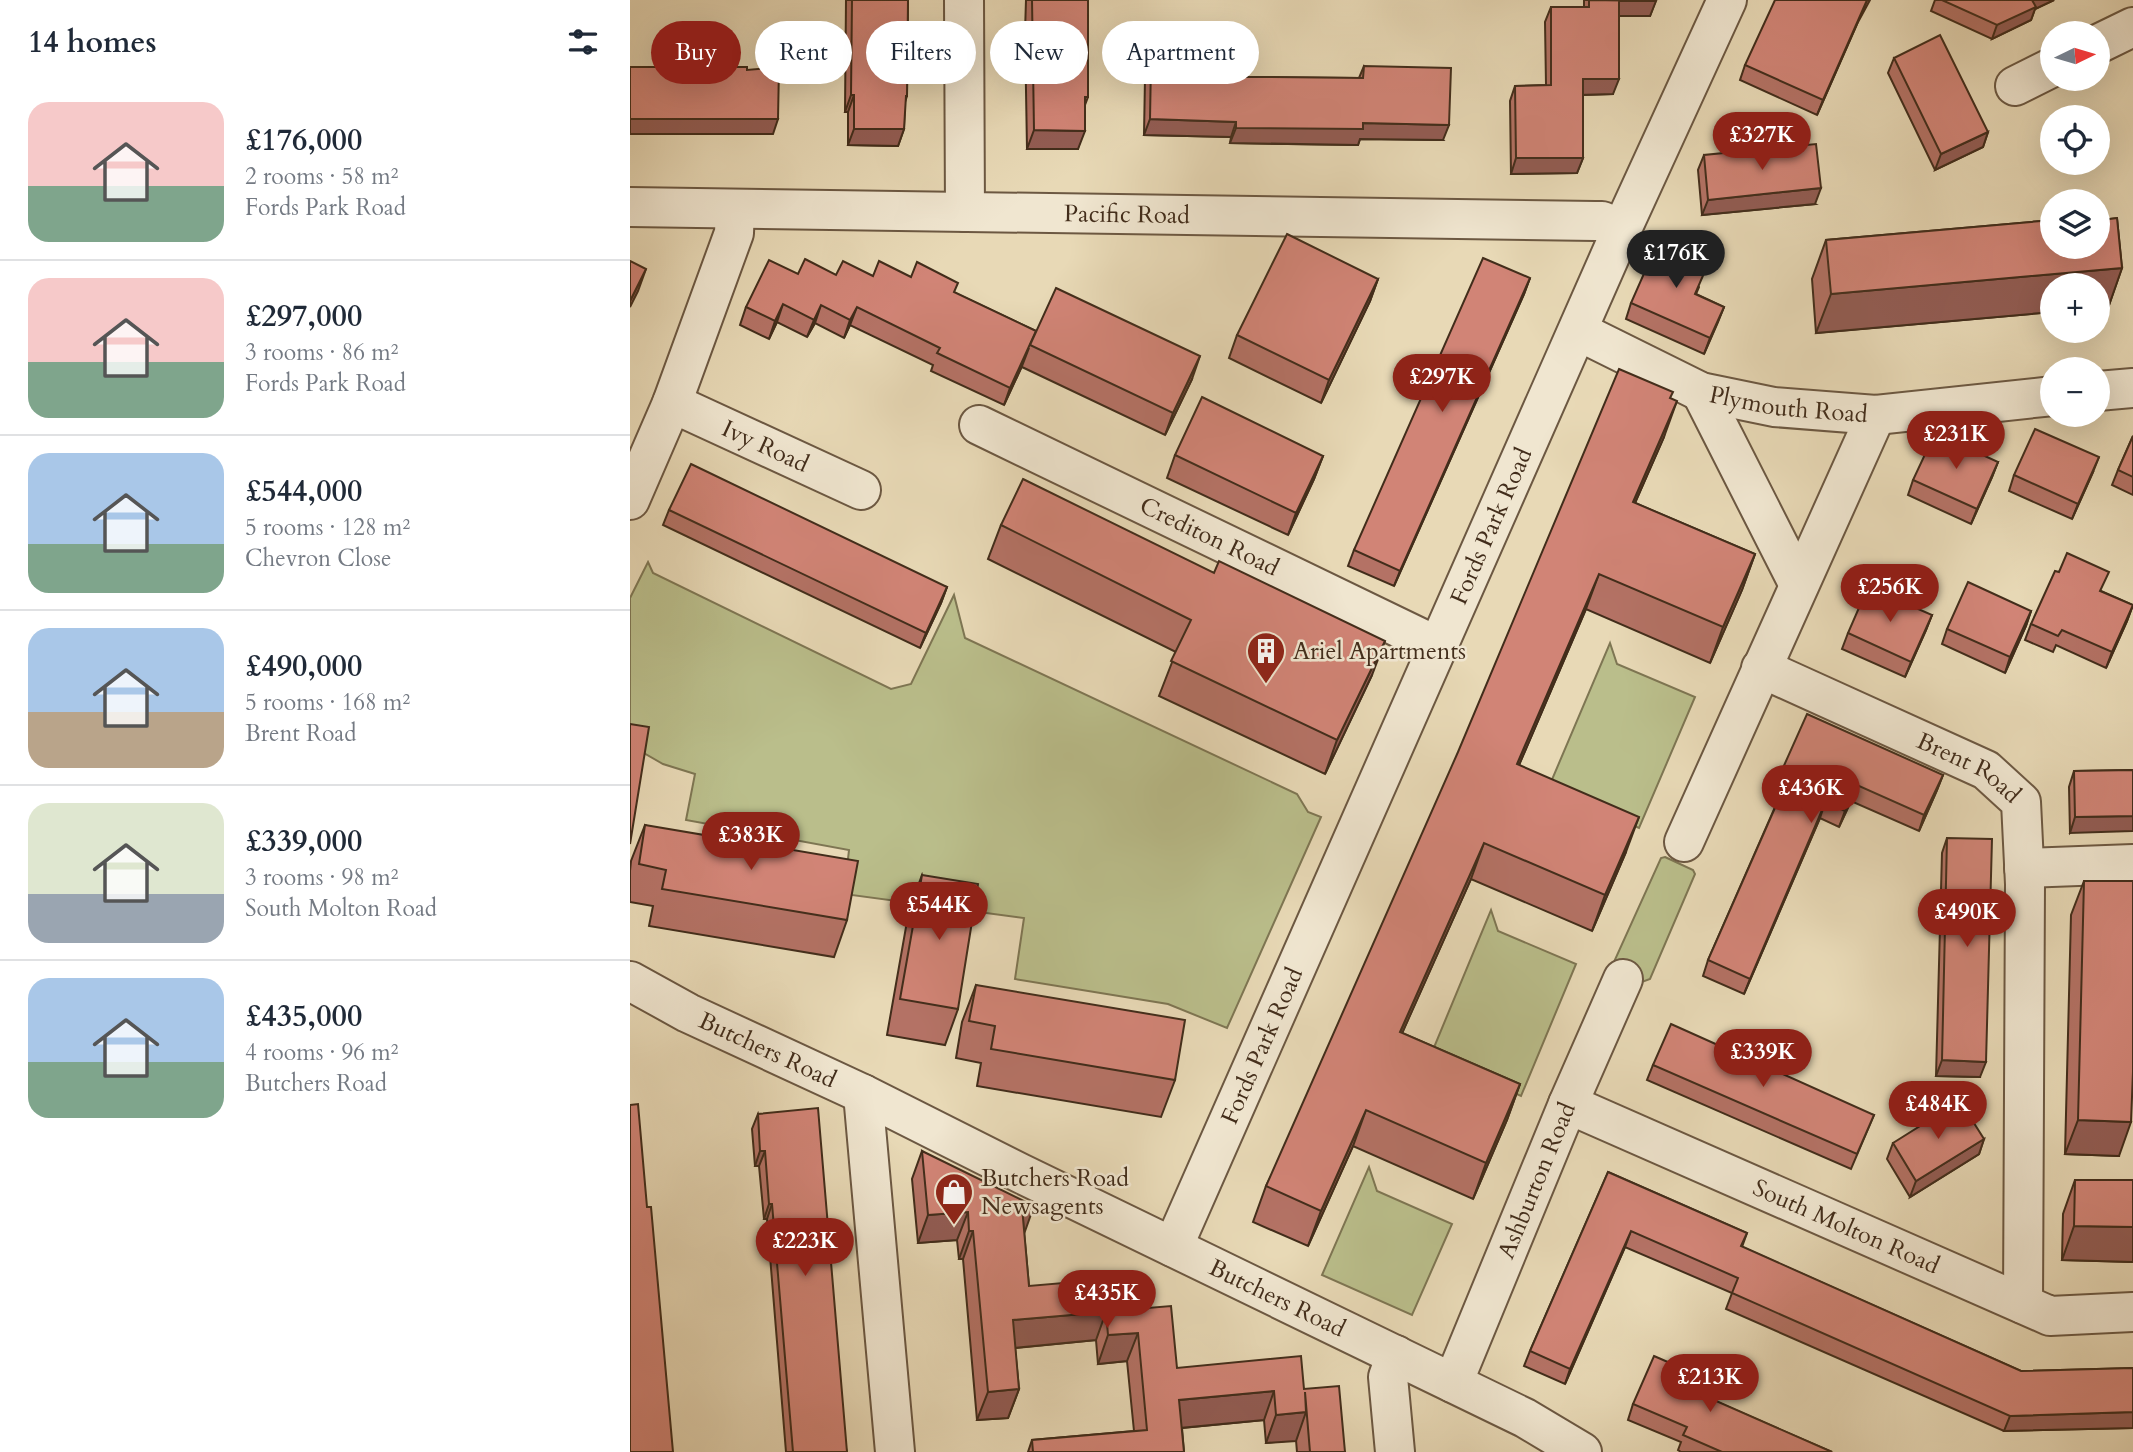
<!DOCTYPE html>
<meta charset="utf-8">
<style>
body{margin:0;font-family:Cardo,serif;background:#f6f6f7;color:#1f2937;height:100vh;display:flex;flex-direction:column;font-size:26px;white-space:nowrap}
*{box-sizing:border-box;margin:0}
p{font-size:23px;color:#747a83}
.icon{flex:none;width:38px;height:38px;fill:none;stroke:currentColor;stroke-width:2;stroke-linecap:round;stroke-linejoin:round}
.map{position:relative;flex:1;overflow:hidden}
.sheet{display:flex;flex-direction:column;background:#fff;width:630px}
.sheet>*{flex:none}
.banner{position:absolute;left:21px;top:21px;width:665px;height:63px;display:flex;gap:14px}
.needle{width:46px;rotate:85deg}
.fabs{position:absolute;left:1410px;top:21px;display:grid;gap:14px}
.fabs a{display:grid;place-items:center;width:70px;height:70px;border-radius:50%;background:#fff;box-shadow:0 7px 28px #0002;font-size:35px}
.price{position:absolute;translate:-50% -60px;padding:0 16px;border-radius:24px;background:#8f2418;color:#fff;font-size:23px;line-height:46px;filter:drop-shadow(0 2px 4px #0008)}
.price::after{content:'';position:absolute;left:50%;top:42px;width:21px;height:16px;margin-left:-10px;background:inherit;clip-path:polygon(0 0,100% 0,50% 100%)}
.price.active{background:#222;color:#fff}
ul{padding:0;list-style:none}
li{display:flex;align-items:center;gap:21px;height:175px;padding:0 28px}
li+li{border-top:2px solid #e0e1e3}
li span{display:grid;place-items:center;flex:none;width:196px;height:140px;border-radius:21px;color:#555}
li>.icon{margin-inline-start:auto}
span .icon{width:84px;height:84px;fill:#fffc;stroke-width:1}
li b{font-size:30px}
h2{display:flex;justify-content:space-between;align-items:center;height:84px;padding:0 28px;font-size:30px}
.chip{padding:0 24px;border-radius:32px;background:#fff;box-shadow:0 7px 28px #0002;font-size:24px;line-height:63px}
.chip.active{background:#8f2418;color:#fff}
main{display:flex;flex:1;min-height:0}
.map>svg:first-child{display:block}
.green{fill:#babe8b;stroke:#7e7653;stroke-width:2}
.lines{fill:none;stroke-linecap:round;stroke-linejoin:round}
.minor-casing{stroke:#6c5842;stroke-width:42}
.minor{stroke:#f0e6d0;stroke-width:38}
.wall{fill:#b47265;stroke:#422d1b;stroke-width:2}
.shaded-wall{fill:#925c53;stroke:#422d1b;stroke-width:2}
.building{fill:#d18476;stroke:#422d1b;stroke-width:2}
.labels{text-anchor:middle;dominant-baseline:central;stroke-width:5;stroke-linejoin:round;paint-order:stroke}
.street-label{font-size:24px;fill:#422d1b;stroke:#f0e6d0}
.poi-label{font-size:24px;fill:#422d1b;stroke:#f0e6d0;text-anchor:start}
</style>
<main>
<section class="sheet">
<h2>14 homes<svg class="icon" aria-label="filters" viewBox="0 0 24 24"><path d="M4 7h16M4 17h16"/><circle cx="9" cy="7" r="2"/><circle cx="15" cy="17" r="2"/></svg></h2>
<ul>
<li><span style="background:linear-gradient(#f6c9c9 60%,#7fa58c 0)"><svg class="icon" aria-label="home" viewBox="0 0 24 24"><path d="M3 11l9-7 9 7M6 9v11h12V9"/></svg></span><div><b>£176,000</b><p>2 rooms · 58 m²</p><p>Fords Park Road</p></div></li>
<li><span style="background:linear-gradient(#f6c9c9 60%,#7fa58c 0)"><svg class="icon" aria-label="home" viewBox="0 0 24 24"><path d="M3 11l9-7 9 7M6 9v11h12V9"/></svg></span><div><b>£297,000</b><p>3 rooms · 86 m²</p><p>Fords Park Road</p></div></li>
<li><span style="background:linear-gradient(#a9c7e8 65%,#7fa58c 0)"><svg class="icon" aria-label="home" viewBox="0 0 24 24"><path d="M3 11l9-7 9 7M6 9v11h12V9"/></svg></span><div><b>£544,000</b><p>5 rooms · 128 m²</p><p>Chevron Close</p></div></li>
<li><span style="background:linear-gradient(#a9c7e8 60%,#b9a48a 0)"><svg class="icon" aria-label="home" viewBox="0 0 24 24"><path d="M3 11l9-7 9 7M6 9v11h12V9"/></svg></span><div><b>£490,000</b><p>5 rooms · 168 m²</p><p>Brent Road</p></div></li>
<li><span style="background:linear-gradient(#dfe7d0 65%,#9aa5b1 0)"><svg class="icon" aria-label="home" viewBox="0 0 24 24"><path d="M3 11l9-7 9 7M6 9v11h12V9"/></svg></span><div><b>£339,000</b><p>3 rooms · 98 m²</p><p>South Molton Road</p></div></li>
<li><span style="background:linear-gradient(#a9c7e8 60%,#7fa58c 0)"><svg class="icon" aria-label="home" viewBox="0 0 24 24"><path d="M3 11l9-7 9 7M6 9v11h12V9"/></svg></span><div><b>£435,000</b><p>4 rooms · 96 m²</p><p>Butchers Road</p></div></li>
</ul>
</section>
<div class="map">
<svg width="1503" height="1452" viewBox="0 0 1503 1452">
<rect width="100%" height="100%" fill="#e8d9b6"/>
<filter id="stains"><feTurbulence type="fractalNoise" baseFrequency=".00286" numOctaves="4"/><feColorMatrix values="0 0 0 0 .2 0 0 0 0 .09 0 0 0 0 .02 0 0 0 .5 -.17"/></filter>
<radialGradient id="worn" r=".72"><stop offset=".6" stop-color="#630" stop-opacity="0"/><stop offset="1" stop-color="#630" stop-opacity=".3"/></radialGradient>
<g class="green">
<polygon points="18,562 23,573 261,689 281,684 324,595 335,638 667,794 678,812 691,817 597,1028 538,1004 385,979 394,918 214,894 219,850 56,820 65,774 33,764 0,745 0,598"/>
<polygon points="980,643 987,664 1065,697 1009,828 918,789"/>
<polygon points="1035,857 1063,870 1065,874 1020,979 1012,982 984,969 983,964 1031,858"/>
<polygon points="861,910 868,931 946,964 891,1096 800,1057"/>
<polygon points="739,1167 747,1191 822,1224 782,1315 692,1275"/>
</g>
<g class="lines">
<defs>
<g id="minor">
<polyline points="334,0 335,212"/>
<polyline points="1468,44 1503,27"/>
<polyline points="1385,86 1423,67"/>
<path id="s1" d="M 0,207 L 965,221 L 972,221 L 992,229"/>
<path id="s2" d="M 948,331 L 1071,392 L 1144,407 L 1246,415 L 1423,396"/>
<polyline points="1468,391 1503,388"/>
<polyline points="1071,392 1169,585"/>
<path id="s3" d="M 42,403 L 231,490"/>
<path id="s4" d="M 349,425 L 809,647"/>
<polyline points="0,500 42,403 104,233 105,209"/>
<path id="s5" d="M 1131,668 L 1356,770 L 1391,802 L 1395,884 L 1393,1304"/>
<polyline points="1054,842 1246,415"/>
<polyline points="1394,868 1503,864"/>
<path id="s6" d="M 0,981 L 58,1013 L 233,1094 L 390,1173 L 895,1418 L 952,1452"/>
<polyline points="233,1094 265,1452"/>
<path id="s7" d="M 938,1104 L 1420,1316 L 1503,1312"/>
<path id="s8" d="M 543,1247 L 992,229 L 1097,0"/>
<path id="s9" d="M 823,1383 L 938,1104 L 993,979"/>
<polyline points="765,1452 758,1377 766,1355"/>
</g>
</defs>
<use href="#minor" class="minor-casing"/>
<use href="#minor" class="minor"/>
</g>
<g class="wall">
<polygon points="216,0 278,0 277,96 275,102 274,129 268,146 218,145 218,112 215,112"/>
<polygon points="396,0 458,0 458,97 455,105 448,149 397,149 395,32"/>
<polygon points="954,0 1026,0 1020,16 989,16 983,94 953,95 953,158 947,173 881,174 880,101 885,86 916,85 915,22 921,7 954,7"/>
<polygon points="1305,0 1424,0 1405,9 1401,20 1362,39 1301,11"/>
<polygon points="1227,24 1187,115 1110,80 1115,65"/>
<polygon points="1264,58 1358,132 1353,147 1305,170 1258,73"/>
<polygon points="521,63 608,77 729,78 734,66 813,140 730,139 728,145 600,143 601,137 514,135 515,78"/>
<polygon points="1074,155 1185,204 1072,215 1068,170"/>
<polygon points="1468,216 1471,216 1471,220 1487,218 1492,268 1478,308 1468,308 1468,285 1423,285 1423,312 1186,333 1182,279 1196,240 1423,220 1423,247 1468,247"/>
<polygon points="1058,247 1053,262 1069,287 1066,294 1094,307 1074,354 996,319 1001,303"/>
<polygon points="168,274 281,277 325,293 406,331 562,379 535,435 392,367 392,366 374,405 301,371 303,365 220,325 214,338 185,323 177,337 147,322 139,339 110,325 116,307"/>
<polygon points="900,278 894,294 764,586 718,566 724,550"/>
<polygon points="748,279 740,301 691,403 599,358 607,335"/>
<polygon points="1040,398 1034,437 1005,503 1125,554 1112,590 1080,663 956,609 889,765 996,852 962,931 841,879 772,1033 890,1084 877,1120 843,1199 723,1146 678,1246 623,1222 636,1186"/>
<polygon points="1503,436 1503,495 1482,485 1488,470"/>
<polygon points="545,455 693,456 684,479 658,535 537,478"/>
<polygon points="1368,462 1362,477 1341,524 1278,495 1283,480"/>
<polygon points="1463,472 1442,519 1379,491 1384,475"/>
<polygon points="39,510 317,587 311,603 290,648 33,525"/>
<polygon points="371,525 584,573 742,675 695,774 529,696 546,652 358,559"/>
<polygon points="1471,591 1503,605 1497,621 1476,668 1426,645 1423,652 1395,640 1401,624"/>
<polygon points="1401,611 1396,626 1375,673 1312,644 1317,629"/>
<polygon points="1302,615 1296,630 1275,677 1212,649 1218,633"/>
<polygon points="1503,770 1440,833 1439,787 1444,771"/>
<polygon points="1313,775 1307,790 1289,831 1221,801 1209,827 1190,818 1114,994 1073,976 1078,960 1149,798 1142,795 1148,779"/>
<polygon points="15,825 217,920 204,957 19,926 23,906 0,902 0,871 1,861"/>
<polygon points="1317,838 1350,1077 1306,1076 1312,853"/>
<polygon points="292,875 328,1009 315,1045 257,1035 279,910"/>
<polygon points="1454,881 1489,1156 1435,1154 1441,915"/>
<polygon points="346,985 545,1080 531,1117 347,1086 351,1063 326,1058 332,1022"/>
<polygon points="1023,1065 1244,1115 1221,1169 1017,1080"/>
<polygon points="128,1114 217,1452 156,1452 137,1219 134,1219 129,1166 125,1166 122,1129"/>
<polygon points="1354,1139 1349,1154 1280,1197 1257,1159 1263,1143"/>
<polygon points="292,1151 394,1232 399,1286 506,1309 547,1368 674,1389 715,1452 667,1452 666,1440 636,1443 634,1420 552,1428 554,1452 398,1452 402,1440 504,1431 497,1361 468,1364 466,1340 385,1348 389,1389 378,1418 347,1420 333,1259 329,1259 327,1240 288,1243 282,1179"/>
<polygon points="978,1172 1117,1233 1112,1247 1391,1371 1503,1368 1503,1428 1374,1431 1096,1309 1102,1293 995,1247 935,1384 894,1366 900,1351"/>
<polygon points="1445,1180 1503,1180 1503,1262 1432,1260 1433,1214"/>
<polygon points="1078,1398 1202,1452 1051,1452 1048,1450 1051,1442 998,1420 1003,1404"/>
</g>
<g class="shaded-wall">
<polygon points="1237,0 1240,0 1227,24 1187,115 1193,100"/>
<polygon points="1402,0 1424,0 1405,9 1401,20 1362,39 1367,25"/>
<polygon points="989,1 1026,1 1020,16 983,16"/>
<polygon points="953,79 989,79 983,94 948,95"/>
<polygon points="221,95 224,95 218,112 215,112"/>
<polygon points="0,119 148,119 143,134 0,134"/>
<polygon points="520,119 606,122 601,137 514,135"/>
<polygon points="733,123 819,125 813,140 730,139 728,145 600,143 606,128"/>
<polygon points="224,129 274,129 268,146 218,145"/>
<polygon points="404,130 455,131 448,149 397,149"/>
<polygon points="1358,132 1353,147 1305,170 1311,154"/>
<polygon points="886,158 953,158 947,173 881,174"/>
<polygon points="1191,188 1185,204 1072,215 1078,200"/>
<polygon points="1492,268 1478,308 1468,308 1468,285 1423,285 1423,312 1186,333 1201,294"/>
<polygon points="16,269 8,291 0,307 0,301"/>
<polygon points="900,278 894,294 764,586 770,571"/>
<polygon points="748,279 740,301 691,403 699,380"/>
<polygon points="153,304 147,322 139,339 145,321"/>
<polygon points="191,305 185,323 177,337 184,320"/>
<polygon points="227,307 220,325 214,338 220,320"/>
<polygon points="1094,307 1088,322 1074,354 1080,338"/>
<polygon points="399,348 392,366 374,405 380,388"/>
<polygon points="570,356 562,379 535,435 543,413"/>
<polygon points="1047,401 1034,437 990,537 1003,502"/>
<polygon points="693,456 684,479 658,535 666,513"/>
<polygon points="1469,457 1463,472 1442,519 1448,504"/>
<polygon points="1368,462 1362,477 1341,524 1347,509"/>
<polygon points="1125,554 1112,590 1080,663 1093,627"/>
<polygon points="969,574 956,609 874,800 887,764"/>
<polygon points="317,587 311,603 290,648 296,633"/>
<polygon points="1503,605 1497,621 1476,668 1482,652"/>
<polygon points="1401,611 1396,626 1375,673 1380,657"/>
<polygon points="1302,615 1296,630 1275,677 1281,662"/>
<polygon points="755,641 742,675 695,774 707,740"/>
<polygon points="1313,775 1307,790 1289,831 1294,815"/>
<polygon points="1227,785 1221,801 1209,827 1215,811"/>
<polygon points="1195,803 1190,818 1114,994 1120,979"/>
<polygon points="1503,816 1503,831 1440,833 1445,817"/>
<polygon points="1009,817 996,852 962,931 975,895"/>
<polygon points="854,843 841,879 757,1067 770,1032"/>
<polygon points="1312,1060 1356,1062 1350,1077 1306,1076"/>
<polygon points="890,1084 877,1120 843,1199 856,1163"/>
<polygon points="736,1110 723,1146 678,1246 691,1211"/>
<polygon points="1448,1120 1501,1122 1489,1156 1435,1154"/>
<polygon points="1354,1139 1349,1154 1280,1197 1286,1181"/>
<polygon points="130,1151 135,1151 129,1166 125,1166"/>
<polygon points="139,1204 142,1204 137,1219 134,1219"/>
<polygon points="404,1206 394,1234 392,1207"/>
<polygon points="338,1212 327,1240 288,1243 298,1215"/>
<polygon points="1444,1226 1503,1227 1503,1262 1432,1260"/>
<polygon points="339,1231 343,1231 333,1259 329,1259"/>
<polygon points="1001,1231 995,1247 935,1384 940,1369"/>
<polygon points="476,1312 466,1340 372,1349 383,1320"/>
<polygon points="508,1333 497,1361 468,1364 478,1335"/>
<polygon points="389,1389 378,1418 347,1420 358,1392"/>
<polygon points="644,1391 634,1420 539,1429 549,1400"/>
<polygon points="676,1412 666,1441 636,1443 646,1415"/>
<polygon points="1503,1412 1503,1428 1374,1431 1380,1416"/>
</g>
<g class="building">
<polygon points="222,0 278,0 277,96 276,96 274,129 224,129 224,95 221,95"/>
<polygon points="402,0 458,0 458,97 455,97 455,131 404,130"/>
<polygon points="959,0 1026,1 989,1 989,79 953,79 953,158 886,158 885,86 921,85 921,7 959,7"/>
<polygon points="1145,0 1237,0 1193,100 1115,65"/>
<polygon points="1312,0 1402,0 1406,7 1367,25"/>
<polygon points="1310,35 1358,132 1311,154 1264,58"/>
<polygon points="521,63 608,65 608,77 642,77 733,78 734,66 821,68 819,125 733,123 733,129 606,128 606,122 520,119"/>
<polygon points="0,67 117,67 117,70 149,67 148,119 0,119"/>
<polygon points="1186,144 1191,188 1078,200 1074,155"/>
<polygon points="1468,216 1471,216 1471,220 1487,218 1492,268 1201,294 1196,240 1423,220 1423,247 1468,247"/>
<polygon points="657,234 748,279 699,380 607,335"/>
<polygon points="1031,235 1058,247 1052,261 1075,271 1065,294 1094,307 1080,338 1001,303"/>
<polygon points="853,258 900,278 770,571 724,550"/>
<polygon points="175,259 206,275 213,261 243,276 249,261 281,277 287,262 328,283 324,292 406,331 380,388 307,353 310,348 227,307 220,320 191,305 184,320 153,304 145,321 116,307 139,260 168,274"/>
<polygon points="0,261 16,269 0,301"/>
<polygon points="426,288 570,356 543,413 400,345"/>
<polygon points="989,369 1043,392 1040,398 1047,401 1003,502 1125,554 1093,627 969,574 887,764 1009,817 975,895 854,843 770,1032 890,1084 856,1163 736,1110 691,1211 636,1186 828,752"/>
<polygon points="572,397 693,456 666,513 545,455"/>
<polygon points="1405,429 1469,457 1448,504 1384,475"/>
<polygon points="1305,433 1368,462 1347,509 1283,480"/>
<polygon points="1503,436 1503,477 1488,470"/>
<polygon points="61,464 317,587 296,633 39,510"/>
<polygon points="393,479 584,573 589,561 755,641 707,740 541,661 561,620 371,525"/>
<polygon points="1437,553 1479,572 1470,591 1503,605 1482,652 1432,630 1428,636 1401,624 1425,571 1429,572"/>
<polygon points="1338,582 1401,611 1380,657 1317,629"/>
<polygon points="1238,587 1302,615 1281,662 1218,633"/>
<polygon points="1177,714 1313,775 1294,815 1227,785 1215,811 1195,803 1120,979 1078,960 1156,783 1148,779"/>
<polygon points="0,724 19,727 0,844"/>
<polygon points="1503,770 1503,816 1445,817 1444,771"/>
<polygon points="15,825 228,861 217,920 32,889 36,870 9,864"/>
<polygon points="1317,838 1362,839 1356,1062 1312,1060"/>
<polygon points="292,875 348,884 328,1009 270,999"/>
<polygon points="1454,881 1503,881 1503,1072 1501,1122 1448,1120"/>
<polygon points="346,985 555,1020 545,1080 361,1049 365,1026 339,1021"/>
<polygon points="1041,1024 1244,1115 1227,1154 1023,1065"/>
<polygon points="1330,1101 1354,1139 1286,1181 1263,1143"/>
<polygon points="8,1104 17,1207 21,1207 43,1452 0,1452 0,1105"/>
<polygon points="188,1108 217,1452 163,1452 142,1204 139,1204 135,1151 130,1151 128,1114"/>
<polygon points="292,1151 404,1206 392,1207 399,1286 503,1277 506,1309 541,1306 547,1368 671,1356 674,1389 709,1386 715,1452 680,1452 675,1392 676,1412 646,1415 644,1391 549,1400 554,1452 403,1452 402,1440 517,1430 508,1333 478,1335 476,1312 383,1320 389,1389 358,1392 343,1231 339,1231 338,1212 298,1215"/>
<polygon points="978,1172 1117,1233 1111,1246 1391,1371 1503,1368 1503,1412 1380,1416 1102,1293 1108,1278 1001,1231 940,1369 900,1351"/>
<polygon points="1445,1180 1503,1180 1503,1227 1444,1226"/>
<polygon points="1024,1356 1084,1382 1077,1397 1202,1452 1092,1452 1053,1435 1057,1427 1003,1404"/>
</g>
<defs>
<symbol id="building-pin" viewBox="-11 -11 22 30"><path d="M0 17L-7.5 6A9.5 9.5 0 1 1 7.5 6Z" fill="#8f2418" stroke="#f0e6d0"/><path d="M-4-6H4V6H1V3H-1V6H-4ZM-2.5-4.3h1.7v1.8h-1.7ZM.8-4.3h1.7v1.8H.8ZM-2.5-1h1.7V.8h-1.7ZM.8-1h1.7V.8H.8Z" fill="#fff"/></symbol>
<symbol id="shop-pin" viewBox="-11 -11 22 30"><path d="M0 17L-7.5 6A9.5 9.5 0 1 1 7.5 6Z" fill="#8f2418" stroke="#f0e6d0"/><path d="M-5-2.5h2.3a2.7 3.5 0 0 1 5.4 0H5L5.5 6h-11ZM-1.5-2.5h3a1.5 2.3 0 0 0-3 0Z" fill="#fff"/></symbol>
</defs>
<g fill-rule="evenodd">
<use href="#building-pin" x="614" y="629" width="44" height="60"/>
<use href="#shop-pin" x="302" y="1170" width="44" height="60"/>
</g>
<g class="labels">
<g class="street-label">
<text stroke="none"><textPath href="#s1" startOffset="497">Pacific Road</textPath></text>
<text stroke="none"><textPath href="#s2" startOffset="226">Plymouth Road</textPath></text>
<text stroke="none"><textPath href="#s3" startOffset="103">Ivy Road</textPath></text>
<text stroke="none"><textPath href="#s8" startOffset="788">Fords Park Road</textPath></text>
<text stroke="none"><textPath href="#s4" startOffset="256">Crediton Road</textPath></text>
<text stroke="none"><textPath href="#s5" startOffset="231">Brent Road</textPath></text>
<text stroke="none"><textPath href="#s8" startOffset="220">Fords Park Road</textPath></text>
<text stroke="none"><textPath href="#s6" startOffset="154">Butchers Road</textPath></text>
<text stroke="none"><textPath href="#s9" startOffset="219">Ashburton Road</textPath></text>
<text stroke="none"><textPath href="#s7" startOffset="304">South Molton Road</textPath></text>
<text stroke="none"><textPath href="#s6" startOffset="721">Butchers Road</textPath></text>
</g>
<g class="poi-label">
<text x="663" y="651">Ariel Apartments</text>
<text x="351" y="1178">Butchers Road<tspan x="351" dy="28">Newsagents</tspan></text>
</g>
</g>
<rect width="100%" height="100%" filter="url(#stains)"/>
<rect width="100%" height="100%" fill="url(#worn)"/>
</svg>
<div class="fabs">
<a><svg class="needle" viewBox="-14 -14 28 28"><path d="M0-13l5 13h-10z" fill="#e53935"/><path d="M0 13l5-13h-10z" fill="#747a83"/></svg></a>
<a><svg class="icon" aria-label="locate" viewBox="0 0 24 24"><circle cx="12" cy="12" r="6"/><path d="M12 2v4M12 18v4M2 12h4M18 12h4"/></svg></a>
<a><svg class="icon" aria-label="layers" viewBox="0 0 24 24"><path d="M12 4l9 5-9 5-9-5zM3 14l9 5 9-5"/></svg></a>
<a>+</a>
<a>−</a>
</div>
<b class="price" style="left:1132px;top:172px">£327K</b>
<b class="price active" style="left:1046px;top:290px">£176K</b>
<b class="price" style="left:812px;top:414px">£297K</b>
<b class="price" style="left:1326px;top:471px">£231K</b>
<b class="price" style="left:1260px;top:624px">£256K</b>
<b class="price" style="left:1181px;top:825px">£436K</b>
<b class="price" style="left:121px;top:872px">£383K</b>
<b class="price" style="left:309px;top:942px">£544K</b>
<b class="price" style="left:1337px;top:949px">£490K</b>
<b class="price" style="left:1133px;top:1089px">£339K</b>
<b class="price" style="left:1308px;top:1141px">£484K</b>
<b class="price" style="left:175px;top:1278px">£223K</b>
<b class="price" style="left:477px;top:1330px">£435K</b>
<b class="price" style="left:1080px;top:1414px">£213K</b>
<div class="banner">
<a class="chip active">Buy</a>
<a class="chip">Rent</a>
<a class="chip">Filters</a>
<a class="chip">New</a>
<a class="chip">Apartment</a>
</div>
</div>
</main>
